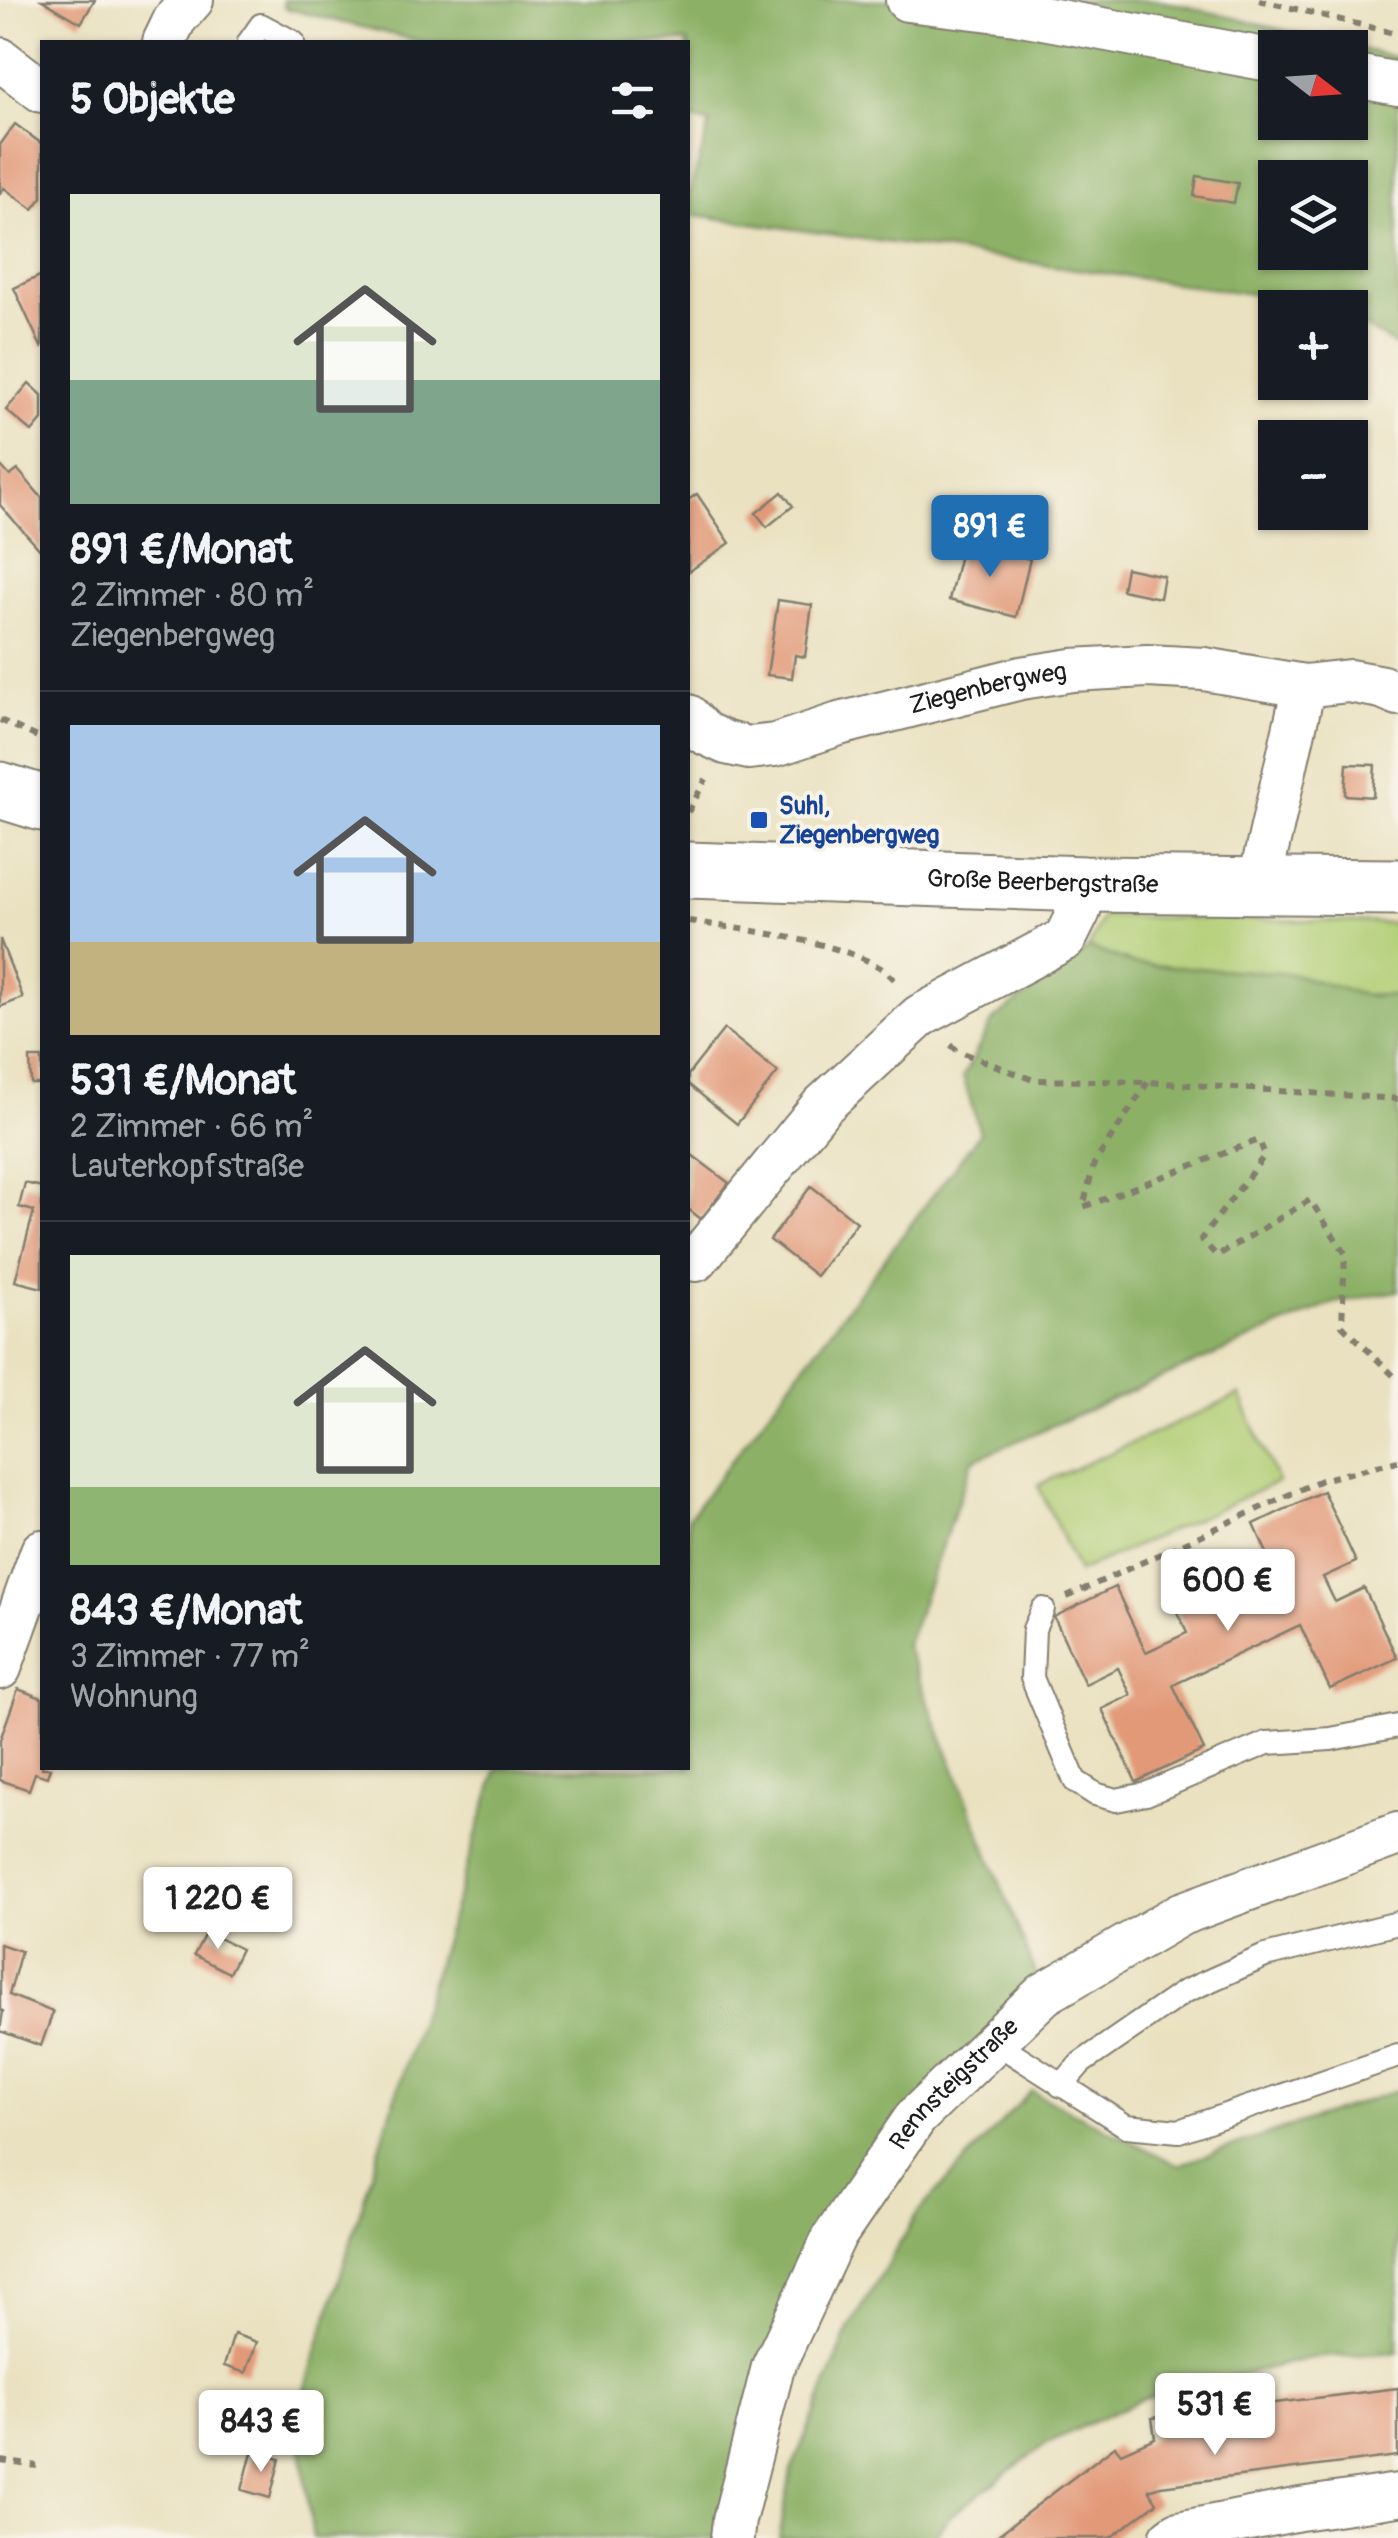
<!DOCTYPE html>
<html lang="de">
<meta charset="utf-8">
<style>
body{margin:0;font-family:Pangolin,sans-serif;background:#242831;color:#f1f3f6;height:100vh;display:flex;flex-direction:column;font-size:38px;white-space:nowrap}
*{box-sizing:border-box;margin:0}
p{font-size:32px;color:#9ea1a6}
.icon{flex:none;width:55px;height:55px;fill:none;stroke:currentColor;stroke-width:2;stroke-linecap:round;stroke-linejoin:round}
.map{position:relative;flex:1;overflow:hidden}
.drawer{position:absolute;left:40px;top:40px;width:650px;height:1730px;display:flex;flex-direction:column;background:#171b24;border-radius:0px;box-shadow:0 2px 8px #0004}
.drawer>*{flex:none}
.needle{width:65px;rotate:107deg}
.fabs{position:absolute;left:1258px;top:30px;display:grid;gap:20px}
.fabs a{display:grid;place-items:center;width:110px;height:110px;border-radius:0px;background:#171b24;box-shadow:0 2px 8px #0004;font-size:50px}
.price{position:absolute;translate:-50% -85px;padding:0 22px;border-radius:10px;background:#fff;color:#222;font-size:32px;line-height:65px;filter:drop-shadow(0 2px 5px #0008)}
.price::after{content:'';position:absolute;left:50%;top:60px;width:30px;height:22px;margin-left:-15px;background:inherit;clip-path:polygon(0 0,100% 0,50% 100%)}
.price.on{background:#1f6fb2;color:#fff}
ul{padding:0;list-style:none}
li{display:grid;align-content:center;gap:20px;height:530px;padding:0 30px}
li+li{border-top:2px solid #363941}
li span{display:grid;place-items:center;height:310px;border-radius:0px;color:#555}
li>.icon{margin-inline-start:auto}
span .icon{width:180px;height:180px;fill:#fffc;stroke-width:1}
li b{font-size:42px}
h2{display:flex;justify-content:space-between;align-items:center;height:120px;padding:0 30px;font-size:42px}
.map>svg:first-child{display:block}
.green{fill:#b1ce75;stroke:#667548;stroke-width:2.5}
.forest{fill:#8cb166;stroke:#546641;stroke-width:2.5;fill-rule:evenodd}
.building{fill:#e29978}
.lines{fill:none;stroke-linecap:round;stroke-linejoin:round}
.lane-casing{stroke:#837e6e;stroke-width:26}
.street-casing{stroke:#837e6e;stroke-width:46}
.secondary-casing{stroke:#837e6e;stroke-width:59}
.path{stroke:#837e6e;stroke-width:6;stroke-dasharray:8 8;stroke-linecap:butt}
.lane{stroke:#fff;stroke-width:22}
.street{stroke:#fff;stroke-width:42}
.secondary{stroke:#fff;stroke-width:55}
.transit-dot{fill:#1a4fb4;stroke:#f7f3e8;stroke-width:4}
.labels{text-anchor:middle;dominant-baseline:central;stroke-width:8;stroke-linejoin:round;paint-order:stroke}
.street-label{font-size:25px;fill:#1c1c1c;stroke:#f7f3e8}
.transit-label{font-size:25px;font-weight:bold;fill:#164399;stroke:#f7f3e8;text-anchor:start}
</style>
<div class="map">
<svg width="1398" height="2538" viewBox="0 0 1398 2538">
<rect width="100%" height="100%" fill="#f7f3e8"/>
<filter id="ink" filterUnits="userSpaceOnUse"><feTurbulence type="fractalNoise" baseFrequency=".01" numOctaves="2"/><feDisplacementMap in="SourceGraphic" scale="20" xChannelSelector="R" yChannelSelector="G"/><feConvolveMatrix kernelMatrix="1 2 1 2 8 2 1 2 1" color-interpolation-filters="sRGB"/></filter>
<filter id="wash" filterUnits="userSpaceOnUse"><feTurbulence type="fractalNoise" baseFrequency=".0048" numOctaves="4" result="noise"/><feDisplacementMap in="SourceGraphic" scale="40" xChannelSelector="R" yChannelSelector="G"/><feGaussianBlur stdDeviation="2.25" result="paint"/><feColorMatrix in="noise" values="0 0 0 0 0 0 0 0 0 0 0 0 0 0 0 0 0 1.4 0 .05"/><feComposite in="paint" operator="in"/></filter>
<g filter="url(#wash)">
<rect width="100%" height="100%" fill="#eae1c0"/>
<g class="green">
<polygon points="1103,916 1398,923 1398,995 1366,996 1293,974 1134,964 1089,948"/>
<polygon points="1240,1395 1278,1482 1078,1572 1038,1485"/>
</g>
<g class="forest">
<path d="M 283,0 L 1160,0 L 1398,58 L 1398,347 L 1350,318 L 1350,308 L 688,214 L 688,198 L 710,124 L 688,117 L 688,42 L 423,42 L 284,8 ZM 1275,48 L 1350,48 L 1350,122 L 1275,122 ZM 1275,178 L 1350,178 L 1350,252 L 1275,252 Z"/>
<polygon points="1089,948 1134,964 1293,974 1366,996 1398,995 1398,1291 1334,1303 973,1460 906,1646 1044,1994 834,2237 732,2538 313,2538 297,2416 497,1768 688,1768 688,1518 980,1133 963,1077 993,1020"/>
<polygon points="1398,2090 1398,2352 1310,2358 1142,2399 1047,2443 949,2517 933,2538 779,2538 791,2471 848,2331 919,2211 1031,2091 1178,2165"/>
</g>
<g id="blocks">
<g class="building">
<polygon points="42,0 95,0 81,23"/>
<polygon points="15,124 42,144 42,197 33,209 4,188 0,193 0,145"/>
<polygon points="1197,176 1238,183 1234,203 1194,196"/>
<polygon points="42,275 42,349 14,288"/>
<polygon points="29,383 42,395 42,420 32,432 6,410"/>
<polygon points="0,465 10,476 18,470 42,498 42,552 0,505"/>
<polygon points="782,492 793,506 767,527 756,513"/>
<polygon points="697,494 730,543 688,572 688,500"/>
<polygon points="963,542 1030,559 1016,617 949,600"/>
<polygon points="1126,568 1164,576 1160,598 1122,590"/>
<polygon points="778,600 812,605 805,657 795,655 792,678 767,675"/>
<polygon points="1347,764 1375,765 1373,797 1345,795"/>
<polygon points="0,939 23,998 0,1007"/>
<polygon points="724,1029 778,1072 737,1124 688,1084 688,1075"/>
<polygon points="30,1058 42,1058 42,1084 31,1084"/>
<polygon points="688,1152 729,1183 701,1219 688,1209"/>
<polygon points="25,1183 42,1187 42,1288 15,1281 34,1211 19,1207"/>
<polygon points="811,1186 857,1222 816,1276 770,1240"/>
<polygon points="1323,1491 1356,1562 1323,1577 1335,1602 1364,1588 1397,1658 1330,1689 1300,1625 1173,1685 1204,1750 1136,1782 1102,1709 1131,1695 1118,1668 1085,1684 1054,1617 1115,1587 1146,1652 1187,1633 1173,1603 1237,1573 1249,1600 1281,1585 1254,1524"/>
<polygon points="18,1689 42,1698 42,1768 50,1768 47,1777 35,1773 29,1790 0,1780 0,1740"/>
<polygon points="206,1932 241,1949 229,1973 194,1955"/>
<polygon points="0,1944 21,1951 9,1995 53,2012 41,2046 0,2031 3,2011 0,2010"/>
<polygon points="234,2334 257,2342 246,2373 224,2366"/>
<polygon points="1398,2388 1398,2456 1161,2486 1149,2490 1157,2503 1110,2538 994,2538 1115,2446 1121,2453 1155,2438 1152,2418"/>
<polygon points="252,2452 280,2459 270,2498 242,2490"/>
</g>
</g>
</g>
<g filter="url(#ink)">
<use href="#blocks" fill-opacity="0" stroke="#837e6e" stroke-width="2.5"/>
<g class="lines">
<defs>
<g id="lane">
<polyline points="249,42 261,25 293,42"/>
<polyline points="1043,1609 1034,1629 1032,1678 1075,1781 1095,1794 1116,1800 1146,1794 1267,1743 1331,1739 1398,1726"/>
<polyline points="995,2042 1126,2126 1179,2131 1398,2056"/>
<polyline points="1061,2086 1081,2063 1184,1992 1265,1956 1398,1923"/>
</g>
<g id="street">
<polyline points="907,0 1016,13 1275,61"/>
<polyline points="164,42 175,19 192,0"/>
<polyline points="0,59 42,91"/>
<polyline points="1350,75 1398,84"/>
<path id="s1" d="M 688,716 L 704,733 L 726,743 L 749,748 L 775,745 L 839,724 L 1021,678 L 1072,670 L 1147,666 L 1204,669 L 1304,686 L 1349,681 L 1382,687 L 1398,694"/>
<polyline points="1259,885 1304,686"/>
<polyline points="696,1260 822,1106 920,1016 1065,939 1079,911 1085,884"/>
<polyline points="0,1668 42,1551"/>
<path id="s2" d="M 732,2538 L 734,2520 L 773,2367 L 834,2237 L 916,2117 L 1044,1994 L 1181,1914 L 1398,1834"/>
<polyline points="1171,2538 1178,2533 1300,2509 1398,2495"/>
</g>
<g id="secondary">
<polyline points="0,790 42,803"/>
<path id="s3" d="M 688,870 L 1085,884 L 1398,887"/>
</g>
</defs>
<use href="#lane" class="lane-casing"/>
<use href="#street" class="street-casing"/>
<use href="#secondary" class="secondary-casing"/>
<g class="path">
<polyline points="1259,0 1398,34"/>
<polyline points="0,720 42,739"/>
<polyline points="688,812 706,779"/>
<path d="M 689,921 C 739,930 869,942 897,983"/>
<polyline points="951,1045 958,1051 1033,1080 1148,1082 1398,1099"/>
<polyline points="1148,1082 1094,1164 1083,1207 1259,1140 1265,1155 1201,1239 1217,1256 1310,1200 1345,1253 1342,1325 1398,1380"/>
<polyline points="1067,1597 1321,1480 1398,1461"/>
<polyline points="0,2461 37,2466"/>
</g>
<use href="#lane" class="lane"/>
<use href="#street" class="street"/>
<use href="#secondary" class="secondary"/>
</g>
</g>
<rect class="transit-dot" x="749" y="810" width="20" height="20" rx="5"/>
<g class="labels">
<g class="street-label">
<text stroke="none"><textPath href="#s1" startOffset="318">Ziegenbergweg</textPath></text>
<text stroke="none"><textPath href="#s3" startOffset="355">Große Beerbergstraße</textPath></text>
<text stroke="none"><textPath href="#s2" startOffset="515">Rennsteigstraße</textPath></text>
</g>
<g class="transit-label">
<text x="779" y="806">Suhl,<tspan x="779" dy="29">Ziegenbergweg</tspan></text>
</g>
</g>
</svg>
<div class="fabs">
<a><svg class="needle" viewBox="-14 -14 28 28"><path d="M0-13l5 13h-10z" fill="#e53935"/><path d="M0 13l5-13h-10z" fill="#9ea1a6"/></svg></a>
<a><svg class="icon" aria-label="layers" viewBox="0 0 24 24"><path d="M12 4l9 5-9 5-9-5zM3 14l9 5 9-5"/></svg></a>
<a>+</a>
<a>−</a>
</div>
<b class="price on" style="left:990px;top:580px">891 €</b>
<b class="price" style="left:1228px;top:1634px">600 €</b>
<b class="price" style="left:218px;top:1952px">1 220 €</b>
<b class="price" style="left:1215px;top:2458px">531 €</b>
<b class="price" style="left:261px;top:2475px">843 €</b>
<section class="drawer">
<h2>5 Objekte<svg class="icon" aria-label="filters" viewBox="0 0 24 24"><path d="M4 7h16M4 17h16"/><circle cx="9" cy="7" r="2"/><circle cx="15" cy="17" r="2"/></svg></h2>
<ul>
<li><span style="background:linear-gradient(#dfe7d0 60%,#7fa58c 0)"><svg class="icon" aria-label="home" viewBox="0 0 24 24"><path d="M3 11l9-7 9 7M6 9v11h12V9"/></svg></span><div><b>891 €/Monat</b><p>2 Zimmer · 80 m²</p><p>Ziegenbergweg</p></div></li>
<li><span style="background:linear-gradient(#a9c7e8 70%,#c2b280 0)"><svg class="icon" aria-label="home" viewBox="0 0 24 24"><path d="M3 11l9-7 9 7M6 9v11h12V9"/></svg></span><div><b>531 €/Monat</b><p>2 Zimmer · 66 m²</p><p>Lauterkopfstraße</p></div></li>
<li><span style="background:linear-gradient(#dfe7d0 75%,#8fb573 0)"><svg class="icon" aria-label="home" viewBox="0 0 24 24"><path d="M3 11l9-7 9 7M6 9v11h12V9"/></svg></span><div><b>843 €/Monat</b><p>3 Zimmer · 77 m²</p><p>Wohnung</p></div></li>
</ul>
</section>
</div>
